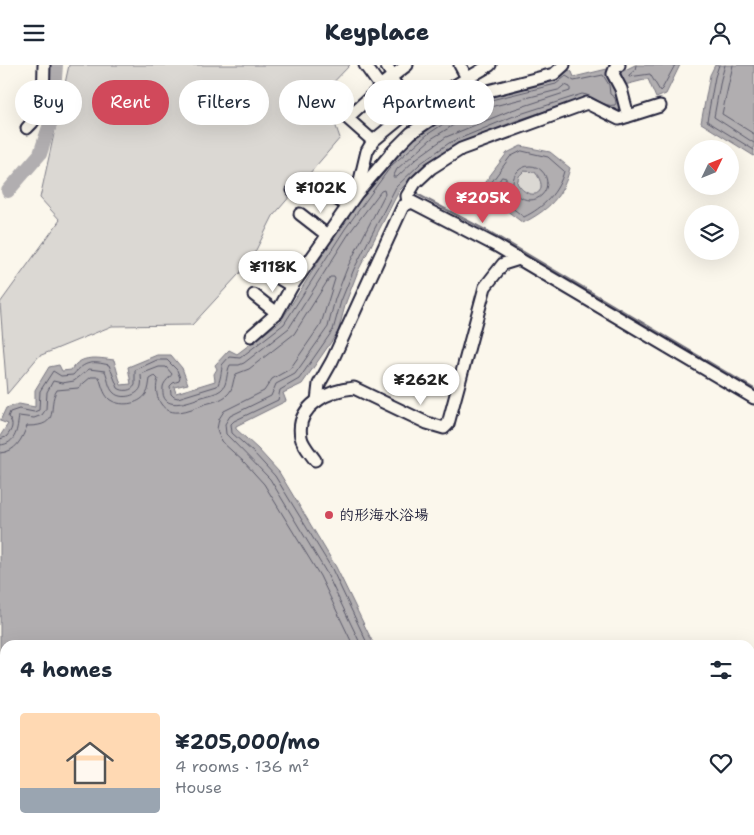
<!DOCTYPE html>
<meta charset="utf-8">
<style>
body{margin:0;font-family:"Shantell Sans","Klee One",sans-serif;background:#f2f2f3;color:#1f2937;height:100vh;display:flex;flex-direction:column;font-size:19px;white-space:nowrap}
*{box-sizing:border-box;margin:0}
p{font-size:16px;color:#747a83}
.icon{flex:none;width:28px;height:28px;fill:none;stroke:currentColor;stroke-width:2;stroke-linecap:round;stroke-linejoin:round}
.map{position:relative;flex:1;overflow:hidden}
.side{position:absolute;left:0px;top:575px;width:755px;height:195px;display:flex;flex-direction:column;background:#fff;border-radius:15px 15px 0 0;box-shadow:0 5px 20px #0002}
.side>*{flex:none}
.hud{position:absolute;left:15px;top:15px;width:500px;height:45px;display:flex;gap:10px}
.needle{width:32px;rotate:47deg}
.buttons{position:absolute;left:684px;top:75px;display:grid;gap:10px}
.buttons a{display:grid;place-items:center;width:55px;height:55px;border-radius:50%;background:#fff;box-shadow:0 5px 20px #0002;font-size:25px}
.price{position:absolute;translate:-50% -42px;padding:0 11px;border-radius:18px;background:#fff;color:#222;font-size:16px;line-height:32px;filter:drop-shadow(0 1px 2px #0008)}
.price::after{content:'';position:absolute;left:50%;top:30px;width:15px;height:11px;margin-left:-8px;background:inherit;clip-path:polygon(0 0,100% 0,50% 100%)}
.price.on{background:#d1495b;color:#fff}
ul{padding:0;list-style:none}
li{display:flex;align-items:center;gap:15px;height:125px;padding:0 20px}
li+li{border-top:1px solid #e0e1e3}
li span{display:grid;place-items:center;flex:none;width:140px;height:100px;border-radius:5px;color:#555}
li>.icon{margin-inline-start:auto}
span .icon{width:60px;height:60px;fill:#fffc;stroke-width:1}
li b{font-size:21px}
h2{display:flex;justify-content:space-between;align-items:center;height:60px;padding:0 20px;font-size:21px}
.chip{padding:0 18px;border-radius:22px;background:#fff;box-shadow:0 5px 20px #0002;font-size:18px;line-height:45px}
.chip.on{background:#d1495b;color:#fff}
header{display:flex;justify-content:space-between;align-items:center;height:65px;padding:0 20px;background:#fff;font-size:22px;font-weight:800}
.map>svg:first-child{display:block}
.green{fill:#dbd8d3;stroke:#7e7d87}
.water{fill:#b1aeb0;stroke:#787681;fill-rule:evenodd}
.lines{fill:none;stroke-linecap:round;stroke-linejoin:round}
.shore{stroke:#5b5a6a;stroke-width:1}
.stream{stroke:#787681;stroke-width:2.5}
.river{stroke:#b1aeb0;stroke-width:14}
.minor-casing{stroke:#22223b;stroke-width:15}
.minor{stroke:#fbf7ec;stroke-width:11}
.poi-dot{fill:#d1495b;stroke:#fbf7ec;stroke-width:2}
.labels{text-anchor:middle;dominant-baseline:central;stroke-width:4.5;stroke-linejoin:round;paint-order:stroke}
.poi-label{font-size:15px;font-weight:bold;fill:#22223b;stroke:#fbf7ec;text-anchor:start}
</style>
<header><svg class="icon" aria-label="menu" viewBox="0 0 24 24"><path d="M4 6h16M4 12h16M4 18h16"/></svg>Keyplace<svg class="icon" aria-label="person" viewBox="0 0 24 24"><circle cx="12" cy="8" r="4"/><path d="M4 21q1-7 8-7t8 7"/></svg></header>
<div class="map">
<svg width="754" height="770" viewBox="0 0 754 770">
<rect width="100%" height="100%" fill="#fbf7ec"/>
<filter id="ink" filterUnits="userSpaceOnUse"><feTurbulence type="fractalNoise" baseFrequency=".02" numOctaves="2"/><feDisplacementMap in="SourceGraphic" scale="10" xChannelSelector="R" yChannelSelector="G"/><feConvolveMatrix kernelMatrix="1 2 1 2 8 2 1 2 1" color-interpolation-filters="sRGB"/></filter>
<g filter="url(#ink)">
<g class="green">
<polygon points="69,0 350,0 324,27 340,73 273,151 250,197 192,260 112,261 39,291 7,329 0,238 60,155 40,133"/>
<path d="M 524,106 L 535,107 C 552,128 530,139 517,118 L 519,111 Z"/>
</g>
<g class="water">
<path d="M 635,0 L 680,0 L 666,29 L 656,33 L 648,14 L 613,23 L 615,27 L 618,27 L 623,44 L 609,47 L 584,33 L 515,56 L 451,82 L 424,101 L 399,126 L 358,206 L 346,237 L 338,267 L 302,319 L 283,328 L 286,336 L 236,361 L 236,364 L 258,384 L 279,407 L 336,502 L 374,580 L 5,580 L 5,765 L 452,765 L 454,770 L 0,770 L 0,371 L 8,359 L 0,356 L 6,343 L 19,339 L 35,342 L 35,325 L 49,302 L 59,300 L 62,306 L 71,305 C 81,289 98,293 114,295 L 121,320 L 131,319 L 128,302 L 157,290 L 171,290 L 182,303 L 188,319 L 174,322 L 176,328 L 215,316 L 214,309 L 217,304 L 215,300 L 229,285 L 237,289 L 281,256 L 341,161 L 389,96 L 425,65 L 455,46 L 490,31 L 566,3 L 572,7 L 574,12 L 607,4 L 612,16 L 622,12 L 621,7 Z"/>
<polygon points="715,0 754,0 754,91 701,58 710,10"/>
<path d="M 521,81 L 550,87 L 570,103 C 563,132 548,145 523,158 L 485,129 L 482,121 L 507,88 ZM 524,106 L 535,107 C 552,128 530,139 517,118 L 519,111 Z"/>
</g>
<g class="lines">
<g class="shore">
<polyline points="636,0 635,5 629,10 629,12 650,9 660,26 662,24 675,0"/>
<polyline points="719,0 715,12 707,56 754,85"/>
<polyline points="725,0 721,14 714,52 754,78"/>
<polyline points="733,0 722,49 754,69"/>
<polygon points="565,20 570,22 570,26 512,45 446,72 417,93 397,112 393,112 397,104 431,74 460,56 494,41 558,25"/>
<path d="M 522,86 L 548,92 L 564,106 C 559,127 543,143 524,152 L 490,126 L 488,122 L 510,92 Z"/>
<circle cx="530" cy="118" r="17"/>
<polygon points="502,112 506,113 506,121 510,129 508,131 496,122"/>
<path d="M 0,374 L 6,372 C 12,365 15,359 8,352 L 10,347 L 19,344 L 34,347 L 39,345 L 40,326 L 53,306 L 61,311 L 73,310 C 85,296 92,296 109,300 L 118,323 C 123,327 132,326 135,320 L 135,305 L 157,295 L 167,295 L 177,305 L 180,313 L 179,316 L 173,318 L 170,321 L 171,329 L 174,332 L 178,333 L 217,321 C 220,318 222,304 222,300 L 229,292 L 240,293 L 284,259 L 345,164 L 392,100 L 428,69 L 457,50 L 491,35 L 556,19 L 566,11 L 574,16 L 603,10 L 609,20 L 610,29 L 615,33 L 616,38 L 615,40 C 603,43 594,30 582,29 L 514,51 L 449,78 L 421,98 L 396,122 L 354,204 L 341,236 L 333,265 L 299,314 L 280,325 L 278,335 L 234,356 L 231,359 L 232,368 L 254,388 L 275,411 L 332,504 L 368,580"/>
<path d="M 0,380 C 17,379 17,363 19,351 L 34,353 L 42,350 L 46,344 L 47,327 L 53,316 L 62,318 L 74,316 L 89,304 L 105,306 C 108,312 108,323 114,328 C 121,335 139,331 141,321 C 142,317 141,313 141,309 L 159,302 L 166,302 L 172,309 C 170,313 164,316 163,322 C 160,349 190,336 202,332 C 208,330 216,329 221,325 C 228,320 226,307 230,300 L 239,300 L 244,298 L 289,263 L 350,167 L 381,126 L 384,125 L 385,129 L 348,201 L 335,234 L 328,262 L 295,309 L 276,319 L 271,331 L 230,351 L 225,359 L 226,369 L 270,414 L 326,507 L 361,580"/>
<path d="M 0,388 C 16,387 22,374 27,361 C 63,361 46,342 57,325 L 78,323 L 91,312 L 99,312 C 102,320 103,328 109,334 C 119,342 139,340 146,329 C 149,325 149,319 150,314 L 155,311 L 158,314 C 153,328 160,349 179,347 C 188,346 197,342 205,339 C 213,337 222,335 227,330 C 234,324 232,316 236,309 L 249,304 L 294,269 L 330,212 L 334,212 L 335,214 L 321,259 L 290,304 L 272,314 L 264,326 L 224,346 L 219,354 L 217,364 L 221,376 L 244,397 L 264,419 L 320,511 L 353,580"/>
</g>
<polyline class="stream" points="413,127 491,168 754,324"/>
<polyline class="river" points="8,126 40,89 52,53 56,0"/>
<defs>
<g id="minor">
<polyline points="365,0 380,21"/>
<polyline points="386,0 393,11"/>
<polyline points="460,0 467,13"/>
<polyline points="619,0 616,1 613,9 621,24 628,51"/>
<polyline points="391,13 413,45"/>
<polyline points="378,25 401,53"/>
<path d="M 27,63 C 46,46 43,24 44,0"/>
<polyline points="373,76 347,53 378,25 380,21 407,0"/>
<polyline points="293,125 303,120 313,119 347,140"/>
<polyline points="358,127 394,85 411,68 436,51 488,26 554,9 564,0"/>
<polyline points="408,137 407,131 415,118 431,103 461,84 587,38 619,54 660,41"/>
<polyline points="300,149 327,170"/>
<polyline points="258,201 292,221"/>
<polyline points="254,230 277,248"/>
<polyline points="251,271 277,248 292,221 357,128 367,86 373,76 401,53 432,32 451,23 490,0"/>
<polyline points="317,336 319,319 332,296 403,141 412,137 497,181 754,333"/>
<path d="M 315,395 C 310,388 302,379 301,372 C 295,341 329,325 354,323 L 427,358 L 444,363 L 448,359 L 485,222 L 503,199 L 519,194"/>
</g>
</defs>
<use href="#minor" class="minor-casing"/>
<use href="#minor" class="minor"/>
</g>
</g>
<circle class="poi-dot" cx="329" cy="450" r="5"/>
<g class="labels">
<g class="poi-label">
<text x="339" y="450">的形海水浴場</text>
</g>
</g>
</svg>
<div class="buttons">
<a><svg class="needle" viewBox="-14 -14 28 28"><path d="M0-13l5 13h-10z" fill="#e53935"/><path d="M0 13l5-13h-10z" fill="#747a83"/></svg></a>
<a><svg class="icon" aria-label="layers" viewBox="0 0 24 24"><path d="M12 4l9 5-9 5-9-5zM3 14l9 5 9-5"/></svg></a>
</div>
<b class="price" style="left:321px;top:149px">¥102K</b>
<b class="price on" style="left:483px;top:159px">¥205K</b>
<b class="price" style="left:273px;top:228px">¥118K</b>
<b class="price" style="left:421px;top:341px">¥262K</b>
<div class="hud">
<a class="chip">Buy</a>
<a class="chip on">Rent</a>
<a class="chip">Filters</a>
<a class="chip">New</a>
<a class="chip">Apartment</a>
</div>
<section class="side">
<h2>4 homes<svg class="icon" aria-label="filters" viewBox="0 0 24 24"><path d="M4 7h16M4 17h16"/><circle cx="9" cy="7" r="2"/><circle cx="15" cy="17" r="2"/></svg></h2>
<ul>
<li><span style="background:linear-gradient(#ffd9b3 75%,#9aa5b1 0)"><svg class="icon" aria-label="home" viewBox="0 0 24 24"><path d="M3 11l9-7 9 7M6 9v11h12V9"/></svg></span><div><b>¥205,000/mo</b><p>4 rooms · 136 m²</p><p>House</p></div><svg class="icon" aria-label="heart" viewBox="0 0 24 24"><path d="M12 20l-8-8c-3-5 5-10 8-4 3-6 11-1 8 4z"/></svg></li>
</ul>
</section>
</div>
